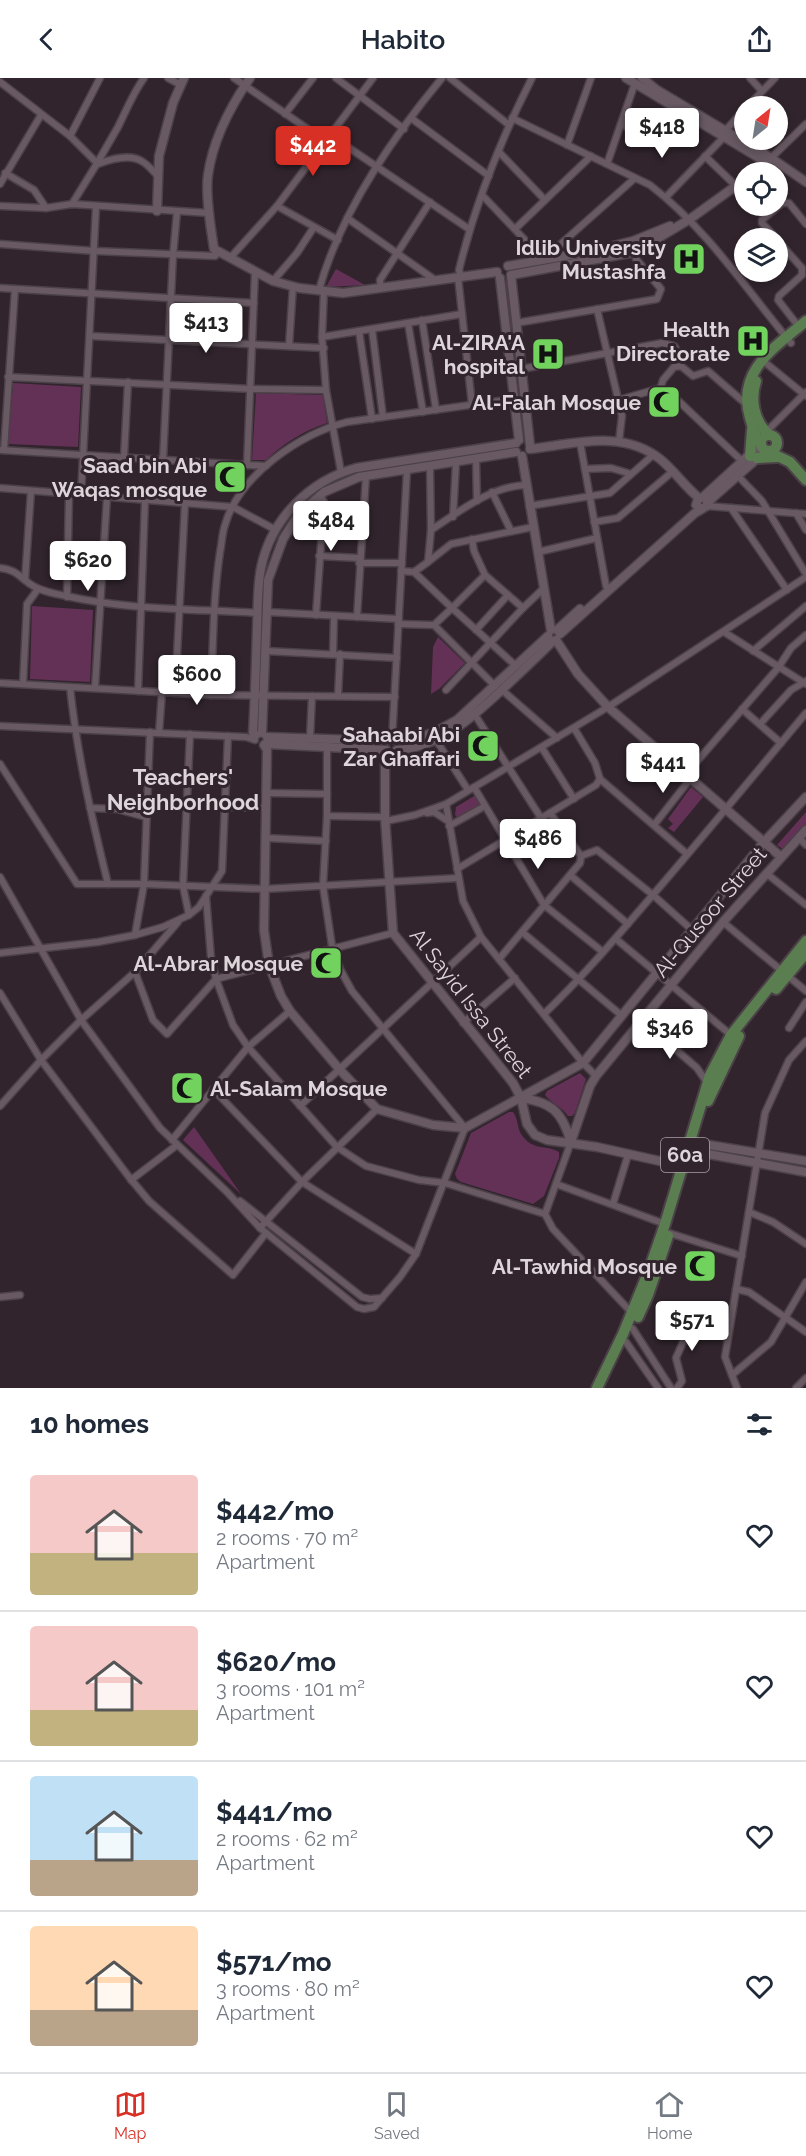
<!DOCTYPE html>
<meta charset="utf-8">
<style>
body{margin:0;font-family:Raleway,sans-serif;background:#f6f6f7;color:#1f2937;height:100vh;display:flex;flex-direction:column;font-size:22px;white-space:nowrap}
*{box-sizing:border-box;margin:0}
p{font-size:20px;color:#747a83}
.icon{flex:none;width:33px;height:33px;fill:none;stroke:currentColor;stroke-width:2;stroke-linecap:round;stroke-linejoin:round}
.map{position:relative;height:1310px;overflow:hidden}
.sheet{display:flex;flex-direction:column;background:#fff;flex:1}
.sheet>*{flex:none}
.needle{width:39px;rotate:30deg}
.fabs{position:absolute;left:734px;top:18px;display:grid;gap:12px}
.fabs a{display:grid;place-items:center;width:54px;height:54px;border-radius:50%;background:#fff;box-shadow:0 3px 9px #0003;font-size:30px}
.price{position:absolute;translate:-50% -51px;padding:0 14px;border-radius:6px;background:#fff;color:#222;font-size:20px;line-height:39px;filter:drop-shadow(0 2px 3px #0008)}
.price::after{content:'';position:absolute;left:50%;top:36px;width:18px;height:14px;margin-left:-9px;background:inherit;clip-path:polygon(0 0,100% 0,50% 100%)}
.price.selected{background:#d93025;color:#fff}
ul{padding:0;list-style:none}
li{display:flex;align-items:center;gap:18px;height:150px;padding:0 30px}
li+li{border-top:2px solid #e0e1e3}
li span{display:grid;place-items:center;flex:none;width:168px;height:120px;border-radius:6px;color:#555}
li>.icon{margin-inline-start:auto}
span .icon{width:72px;height:72px;fill:#fffc;stroke-width:1}
li b{font-size:26px}
h2{display:flex;justify-content:space-between;align-items:center;height:72px;padding:0 30px;font-size:26px}
header{display:flex;justify-content:space-between;align-items:center;height:78px;padding:0 30px;background:#fff;font-size:27px;font-weight:600}
.tab-bar{display:flex;justify-content:space-around;align-items:center;height:84px;border-top:2px solid #e0e1e3;background:#fff;font-size:16px;color:#747a83}
.tab-bar a{display:grid;justify-items:center;gap:3px}
.tab-bar .selected{color:#d93025}
.map>svg:first-child{display:block}
.green{fill:#633156}
.lines{fill:none;stroke-linecap:round;stroke-linejoin:round}
.minor-casing{stroke:#4c4148;stroke-width:9}
.tertiary-casing{stroke:#4c4148;stroke-width:11}
.primary-casing{stroke:#4c4148;stroke-width:14}
.minor{stroke:#685963;stroke-width:6}
.tertiary{stroke:#685963;stroke-width:8}
.primary{stroke:#5a7e50;stroke-width:10}
.labels{text-anchor:middle;dominant-baseline:central;stroke-width:6;stroke-linejoin:round;paint-order:stroke}
.shield{fill:#31242d;stroke:#aaa0a7;stroke-width:1.5}
.shield-label{font-size:20px;font-weight:bold;fill:#ded5db}
.poi-label{font-size:21px;font-weight:bold;fill:#ded5db;stroke:#31242d;text-anchor:end}
.street-label{font-size:21px;fill:#ded5db;stroke:#31242d}
.neighbourhood-label{font-size:22px;font-weight:bold;fill:#ded5db;stroke:#31242d}
</style>
<header><svg class="icon" aria-label="back" viewBox="0 0 24 24"><path d="M15 5l-7 7 7 7"/></svg>Habito<svg class="icon" aria-label="share" viewBox="0 0 24 24"><path d="M12 15V3M7 8l5-5 5 5M5 13v7h14v-7"/></svg></header>
<div class="map">
<svg width="806" height="1310" viewBox="0 0 806 1310">
<rect width="100%" height="100%" fill="#31242d"/>
<g class="green">
<polygon points="336,191 365,207 326,209"/>
<polygon points="504,204 508,204 513,251 510,251"/>
<polygon points="13,305 81,309 78,369 8,366"/>
<path d="M 256,315 L 323,317 L 327,345 C 303,353 284,365 266,382 L 252,382 Z"/>
<polygon points="32,528 93,532 90,604 30,601"/>
<polygon points="438,559 465,585 439,611 431,616 433,569"/>
<polygon points="691,709 703,719 674,754 668,750 673,746 668,741"/>
<polygon points="476,717 483,728 459,741 455,737 456,729"/>
<polygon points="806,734 806,747 784,772 777,767"/>
<path d="M 580,995 L 586,1001 L 575,1035 L 572,1038 L 568,1038 C 560,1027 551,1025 545,1017 L 547,1013 Z"/>
<path d="M 509,1034 L 513,1034 C 518,1040 517,1049 521,1056 C 533,1074 546,1066 559,1074 L 559,1080 L 544,1118 L 533,1126 L 461,1104 L 457,1101 L 455,1096 L 471,1055 Z"/>
<polygon points="194,1049 241,1116 183,1062"/>
</g>
<g class="lines">
<defs>
<g id="minor">
<polyline points="168,0 181,7"/>
<polyline points="234,0 325,63"/>
<polyline points="336,0 404,51"/>
<polyline points="450,0 509,47"/>
<polyline points="750,0 762,13"/>
<path d="M 0,4 L 70,58 L 98,86 C 111,81 130,75 143,84 C 148,87 153,93 158,98"/>
<polyline points="748,28 775,0"/>
<polyline points="285,36 313,0"/>
<polyline points="411,40 489,98"/>
<path d="M 512,40 L 650,107 C 707,151 746,211 791,265"/>
<polyline points="621,46 665,69 694,41"/>
<polyline points="725,53 744,32"/>
<polyline points="330,57 469,151"/>
<polyline points="70,58 100,0"/>
<polyline points="567,67 591,0"/>
<polyline points="499,74 545,122"/>
<polyline points="705,78 736,108"/>
<polyline points="771,80 806,46"/>
<polyline points="607,86 635,5"/>
<polyline points="5,95 34,112 46,130"/>
<polyline points="0,106 41,37"/>
<polyline points="482,117 544,182"/>
<polyline points="666,119 724,59"/>
<path d="M 72,126 C 88,101 103,76 118,49 C 126,33 133,15 144,0"/>
<polyline points="0,128 46,130 72,126 209,135"/>
<polyline points="277,128 338,162"/>
<polyline points="347,140 435,202"/>
<polyline points="515,151 591,78"/>
<polyline points="776,160 762,145 762,142 782,125 789,125 806,146"/>
<polyline points="777,162 802,190 802,197 779,218 778,222 799,249"/>
<polyline points="0,166 95,173 215,178 219,174"/>
<polyline points="231,179 277,128 373,0"/>
<polyline points="553,180 554,172 635,100"/>
<path d="M 461,198 L 459,192 C 475,126 501,61 532,0"/>
<polyline points="458,199 472,327"/>
<polyline points="273,203 297,175 314,149"/>
<polyline points="0,210 254,225"/>
<polyline points="381,210 380,202 430,124"/>
<path d="M 319,212 C 340,136 392,60 442,0"/>
<polyline points="324,212 322,259 326,312 341,394"/>
<polyline points="597,231 622,338 619,363"/>
<polyline points="422,242 436,332"/>
<polyline points="408,245 423,334"/>
<polyline points="516,245 657,221 661,211 636,181 635,174"/>
<polyline points="372,251 383,339"/>
<polyline points="359,253 372,341"/>
<polyline points="90,258 324,270"/>
<polyline points="322,259 462,236"/>
<polyline points="289,268 293,208"/>
<polyline points="767,286 806,318"/>
<polyline points="521,291 662,265 674,268 680,277 681,288"/>
<polyline points="8,299 252,311 326,312"/>
<polyline points="660,312 663,302 674,289 681,288 693,298 708,293 746,326"/>
<polyline points="619,322 657,311 668,313 743,384"/>
<polyline points="766,354 806,314"/>
<polyline points="580,364 606,508"/>
<polyline points="0,372 266,388"/>
<polyline points="4,372 15,211"/>
<polyline points="124,379 128,304"/>
<polyline points="476,381 477,423"/>
<polyline points="163,382 173,178 177,134"/>
<polyline points="247,387 255,194"/>
<polyline points="585,391 611,390 631,396"/>
<polyline points="737,397 762,423 806,496"/>
<polyline points="0,410 233,429 276,452"/>
<polyline points="492,414 511,453"/>
<polyline points="81,417 96,129"/>
<polyline points="529,428 610,415 653,377"/>
<polyline points="707,428 806,436"/>
<polyline points="731,430 787,512"/>
<polyline points="796,435 806,452"/>
<polyline points="453,439 456,385"/>
<polyline points="594,444 618,440 672,394"/>
<path d="M 431,452 C 460,433 490,409 525,407"/>
<polyline points="472,461 474,473 485,497"/>
<polyline points="538,474 597,460"/>
<polyline points="319,478 359,480"/>
<polyline points="428,484 451,466 533,449"/>
<polyline points="359,485 402,485"/>
<path d="M 0,490 C 19,492 20,501 35,509 C 44,514 56,516 66,518 C 128,532 194,531 258,535"/>
<polyline points="401,493 414,494 452,530 485,497 523,530 544,510"/>
<polyline points="414,494 428,484 431,452 430,389"/>
<polyline points="25,502 31,413"/>
<polyline points="67,519 69,416"/>
<polyline points="267,534 399,541"/>
<polyline points="316,537 324,424 320,418"/>
<polyline points="357,539 366,398"/>
<polyline points="398,546 434,547 452,530 516,588"/>
<polyline points="434,547 495,608"/>
<polyline points="476,552 508,517"/>
<polyline points="724,554 806,606"/>
<polyline points="266,573 397,580"/>
<polyline points="753,573 806,528"/>
<polyline points="333,576 334,538"/>
<polyline points="0,605 211,617 395,619"/>
<polyline points="23,606 27,526 38,511"/>
<path d="M 70,609 C 77,676 92,741 108,806"/>
<polyline points="95,610 107,419"/>
<polyline points="446,612 523,530"/>
<polyline points="502,612 557,660"/>
<polyline points="138,613 145,422"/>
<polyline points="175,615 185,425"/>
<path d="M 211,617 C 213,569 213,521 220,474 C 222,465 222,455 225,447 C 239,397 300,356 347,344 L 514,321"/>
<polyline points="338,618 340,576"/>
<polyline points="742,631 781,665"/>
<polyline points="475,637 541,740"/>
<polyline points="760,646 791,612 806,603"/>
<polyline points="0,648 246,659 255,662"/>
<polyline points="159,655 162,614"/>
<polyline points="310,660 312,618"/>
<polyline points="392,662 407,392"/>
<polyline points="436,662 468,712"/>
<polyline points="542,670 574,721"/>
<polyline points="0,686 77,806 144,806 265,811 458,800"/>
<polyline points="686,696 778,590 791,570 806,557"/>
<polyline points="600,701 687,776"/>
<polyline points="474,709 544,827 603,874"/>
<polyline points="266,715 327,716"/>
<polyline points="446,726 463,823 481,859 583,985 596,998"/>
<polyline points="226,729 266,730"/>
<polyline points="90,730 117,731 146,739"/>
<polyline points="427,735 434,734 448,743"/>
<polyline points="327,738 385,739"/>
<polyline points="386,743 415,737 446,726 608,629 806,499"/>
<polyline points="654,747 691,700"/>
<polyline points="449,748 485,728"/>
<polyline points="266,760 326,763"/>
<polyline points="799,760 806,767"/>
<polyline points="581,778 597,772 653,817 691,851"/>
<polyline points="457,791 596,707 600,701 595,685 574,650"/>
<polyline points="766,795 806,827"/>
<polyline points="570,797 628,846"/>
<polyline points="0,799 81,942 160,1050 227,1114 260,1150 357,1229 364,1231 374,1229 400,1199 416,1176 465,1050 352,913 340,891 332,868 323,808 327,738 327,668"/>
<polyline points="206,818 211,880 216,901 233,947 248,969 337,1069 366,1088 419,1102 445,1105 545,1136"/>
<polyline points="189,837 183,808 190,656"/>
<polyline points="723,844 806,913"/>
<polyline points="522,854 621,937"/>
<polyline points="135,857 144,806 150,654"/>
<polyline points="616,861 731,957"/>
<polyline points="0,875 98,864 135,857 163,849 189,837 199,829 222,793 228,658"/>
<polyline points="499,881 580,785 581,778 550,735"/>
<polyline points="135,894 153,942 167,956 216,901 393,855"/>
<polyline points="0,915 41,982 129,1099 149,1123 233,1197 266,1155"/>
<path d="M 544,936 C 587,895 625,849 664,804 C 712,748 759,691 806,635"/>
<polyline points="642,942 697,990 708,1006"/>
<polyline points="463,945 515,900"/>
<polyline points="789,950 806,924"/>
<polyline points="213,1011 302,1104 416,1176"/>
<polyline points="0,1028 42,981 81,942 135,894 178,844"/>
<polyline points="300,1028 481,859"/>
<polyline points="172,1062 248,969 290,933"/>
<polyline points="571,1064 545,1136 553,1151 632,1235"/>
<polyline points="131,1102 177,1067"/>
<polyline points="556,1106 665,1146"/>
<polyline points="240,1123 362,1219 370,1221 382,1220"/>
<polyline points="613,1126 628,1077"/>
<polyline points="749,1134 773,1144 806,1166"/>
<polyline points="260,1150 302,1104 377,1031"/>
<polyline points="669,1155 742,1178"/>
<polyline points="736,1211 749,1214 806,1254"/>
<polyline points="0,1219 20,1217"/>
<polyline points="627,1247 633,1251 671,1310"/>
<polyline points="621,1261 626,1264 658,1310"/>
<polyline points="732,1297 771,1264 806,1204"/>
<polyline points="677,1310 682,1303 676,1280 687,1255 710,1240 730,1244"/>
<polyline points="737,1310 725,1279 765,1035 789,982 806,963"/>
<polyline points="796,1310 806,1300"/>
</g>
<g id="tertiary">
<path d="M 250,0 C 230,29 213,61 208,97 C 205,117 211,151 214,171 L 273,203 L 299,210 L 343,215 L 497,194"/>
<polyline points="626,0 766,84"/>
<polyline points="642,0 657,12 771,80 806,104"/>
<polyline points="753,94 769,82"/>
<polyline points="157,133 159,78 173,25 184,0"/>
<polyline points="508,188 593,173 633,163 670,148"/>
<polyline points="500,200 519,362"/>
<polyline points="530,367 511,197 635,174 690,141 744,102"/>
<path d="M 530,371 C 574,366 622,351 660,381 C 674,392 684,408 699,420"/>
<polyline points="522,378 551,552"/>
<polyline points="703,419 707,422 707,428 701,431 696,427 698,421 703,419 761,366"/>
<polyline points="708,424 761,377"/>
<polyline points="557,552 580,531"/>
<polyline points="560,556 695,435 702,431"/>
<polyline points="556,562 578,596 608,629 780,778"/>
<polyline points="262,655 268,502 283,461 299,436 324,414 359,399 516,374"/>
<path d="M 256,657 L 253,655 C 255,620 256,585 257,550 C 258,530 257,510 261,490 C 271,441 309,403 356,390 L 516,365"/>
<polyline points="267,659 387,663"/>
<polyline points="395,662 415,661 435,654 457,642 548,558"/>
<polyline points="265,666 386,672"/>
<polyline points="264,667 267,672 264,852 269,887 281,918 290,933 340,992 377,1031 433,1047 454,1049 465,1050 583,985 764,764 806,719"/>
<path d="M 397,672 C 443,668 474,638 506,608 C 522,593 538,578 553,563"/>
<polyline points="387,674 385,682 385,739 393,855 513,1005 521,1020"/>
<polyline points="571,1064 590,1008 596,998 723,844 806,752"/>
<path d="M 571,1064 C 562,1034 552,1024 521,1020 L 527,1046 L 535,1057 L 547,1062 L 597,1069 L 682,1088 L 693,1077 L 708,1076 L 806,1094"/>
<polyline points="688,1070 697,1065 806,1083"/>
</g>
<g id="primary">
<path d="M 756,303 C 750,322 754,343 769,357"/>
<circle cx="769" cy="365" r="8"/>
<path d="M 761,365 C 754,358 753,349 750,340 C 736,293 774,270 806,243"/>
<polyline points="767,373 790,384 806,402"/>
<polyline points="750,378 752,352"/>
<polyline points="757,380 778,379"/>
<polyline points="776,911 806,875"/>
<polyline points="708,1023 739,958"/>
<polyline points="638,1239 648,1217 668,1158"/>
<polyline points="597,1310 623,1256 648,1195 665,1146 710,997 731,957 806,863"/>
</g>
</defs>
<use href="#minor" class="minor-casing"/>
<use href="#tertiary" class="tertiary-casing"/>
<use href="#primary" class="primary-casing"/>
<use href="#minor" class="minor"/>
<use href="#tertiary" class="tertiary"/>
<use href="#primary" class="primary"/>
</g>
<defs>
<symbol id="hospital-square" viewBox="-11 -11 22 22"><rect x="-9" y="-9" width="18" height="18" rx="4" fill="#71d25e" stroke="#31242d"/><path d="M-5-5h3v3.5h4V-5h3V5h-3V1.5h-4V5h-3Z" fill="#111"/></symbol>
<symbol id="mosque-square" viewBox="-11 -11 22 22"><rect x="-9" y="-9" width="18" height="18" rx="4" fill="#71d25e" stroke="#31242d"/><path d="M3.5-4.9A6 6 0 1 0 3.5 4.9A5 5 0 1 1 3.5-4.9Z" fill="#111"/></symbol>
</defs>
<g fill-rule="evenodd">
<use href="#hospital-square" x="670" y="162" width="38" height="38"/>
<use href="#hospital-square" x="734" y="244" width="38" height="38"/>
<use href="#hospital-square" x="529" y="257" width="38" height="38"/>
<use href="#mosque-square" x="645" y="305" width="38" height="38"/>
<use href="#mosque-square" x="211" y="380" width="38" height="38"/>
<use href="#mosque-square" x="464" y="649" width="38" height="38"/>
<use href="#mosque-square" x="307" y="866" width="38" height="38"/>
<use href="#mosque-square" x="168" y="991" width="38" height="38"/>
<use href="#mosque-square" x="681" y="1169" width="38" height="38"/>
</g>
<g class="labels">
<rect class="shield" x="661" y="1060" width="48" height="34" rx="4.5"/>
<g class="shield-label">
<text x="685" y="1077">60a</text>
</g>
<g class="poi-label">
<text x="666" y="169">Idlib University<tspan x="666" dy="24">Mustashfa</tspan></text>
<text x="730" y="251">Health<tspan x="730" dy="24">Directorate</tspan></text>
<text x="525" y="264">Al-ZIRA'A<tspan x="525" dy="24">hospital</tspan></text>
<text x="641" y="324">Al-Falah Mosque</text>
<text x="207" y="387">Saad bin Abi<tspan x="207" dy="24">Waqas mosque</tspan></text>
<text x="460" y="656">Sahaabi Abi<tspan x="460" dy="24">Zar Ghaffari</tspan></text>
<text x="303" y="885">Al-Abrar Mosque</text>
<text x="210" y="1010" text-anchor="start">Al-Salam Mosque</text>
<text x="677" y="1188">Al-Tawhid Mosque</text>
</g>
<g class="street-label">
<text transform="translate(710 834) rotate(-50)">Al-Qusoor Street</text>
<text transform="translate(471 925) rotate(52)">Al Sayid Issa Street</text>
</g>
<g class="neighbourhood-label">
<text x="183" y="699">Teachers'<tspan x="183" dy="25">Neighborhood</tspan></text>
</g>
</g>
</svg>
<div class="fabs">
<a><svg class="needle" viewBox="-14 -14 28 28"><path d="M0-13l5 13h-10z" fill="#e53935"/><path d="M0 13l5-13h-10z" fill="#747a83"/></svg></a>
<a><svg class="icon" aria-label="locate" viewBox="0 0 24 24"><circle cx="12" cy="12" r="6"/><path d="M12 2v4M12 18v4M2 12h4M18 12h4"/></svg></a>
<a><svg class="icon" aria-label="layers" viewBox="0 0 24 24"><path d="M12 4l9 5-9 5-9-5zM3 14l9 5 9-5"/></svg></a>
</div>
<b class="price" style="left:662px;top:81px">$418</b>
<b class="price selected" style="left:313px;top:99px">$442</b>
<b class="price" style="left:206px;top:276px">$413</b>
<b class="price" style="left:331px;top:474px">$484</b>
<b class="price" style="left:88px;top:514px">$620</b>
<b class="price" style="left:197px;top:628px">$600</b>
<b class="price" style="left:663px;top:716px">$441</b>
<b class="price" style="left:538px;top:792px">$486</b>
<b class="price" style="left:670px;top:982px">$346</b>
<b class="price" style="left:692px;top:1274px">$571</b>
</div>
<section class="sheet">
<h2>10 homes<svg class="icon" aria-label="filters" viewBox="0 0 24 24"><path d="M4 7h16M4 17h16"/><circle cx="9" cy="7" r="2"/><circle cx="15" cy="17" r="2"/></svg></h2>
<ul>
<li><span style="background:linear-gradient(#f6c9c9 65%,#c2b280 0)"><svg class="icon" aria-label="home" viewBox="0 0 24 24"><path d="M3 11l9-7 9 7M6 9v11h12V9"/></svg></span><div><b>$442/mo</b><p>2 rooms · 70 m²</p><p>Apartment</p></div><svg class="icon" aria-label="heart" viewBox="0 0 24 24"><path d="M12 20l-8-8c-3-5 5-10 8-4 3-6 11-1 8 4z"/></svg></li>
<li><span style="background:linear-gradient(#f6c9c9 70%,#c2b280 0)"><svg class="icon" aria-label="home" viewBox="0 0 24 24"><path d="M3 11l9-7 9 7M6 9v11h12V9"/></svg></span><div><b>$620/mo</b><p>3 rooms · 101 m²</p><p>Apartment</p></div><svg class="icon" aria-label="heart" viewBox="0 0 24 24"><path d="M12 20l-8-8c-3-5 5-10 8-4 3-6 11-1 8 4z"/></svg></li>
<li><span style="background:linear-gradient(#bfe0f5 70%,#b9a48a 0)"><svg class="icon" aria-label="home" viewBox="0 0 24 24"><path d="M3 11l9-7 9 7M6 9v11h12V9"/></svg></span><div><b>$441/mo</b><p>2 rooms · 62 m²</p><p>Apartment</p></div><svg class="icon" aria-label="heart" viewBox="0 0 24 24"><path d="M12 20l-8-8c-3-5 5-10 8-4 3-6 11-1 8 4z"/></svg></li>
<li><span style="background:linear-gradient(#ffd9b3 70%,#b9a48a 0)"><svg class="icon" aria-label="home" viewBox="0 0 24 24"><path d="M3 11l9-7 9 7M6 9v11h12V9"/></svg></span><div><b>$571/mo</b><p>3 rooms · 80 m²</p><p>Apartment</p></div><svg class="icon" aria-label="heart" viewBox="0 0 24 24"><path d="M12 20l-8-8c-3-5 5-10 8-4 3-6 11-1 8 4z"/></svg></li>
</ul>
</section>
<nav class="tab-bar">
<a class="selected"><svg class="icon" aria-label="map" viewBox="0 0 24 24"><path d="M3 6l6-2 6 2 6-2v14l-6 2-6-2-6 2zM9 4v14M15 6v14"/></svg>Map</a>
<a><svg class="icon" aria-label="saved" viewBox="0 0 24 24"><path d="M7 4h10v16l-5-4-5 4z"/></svg>Saved</a>
<a><svg class="icon" aria-label="home" viewBox="0 0 24 24"><path d="M3 11l9-7 9 7M6 9v11h12V9"/></svg>Home</a>
</nav>
